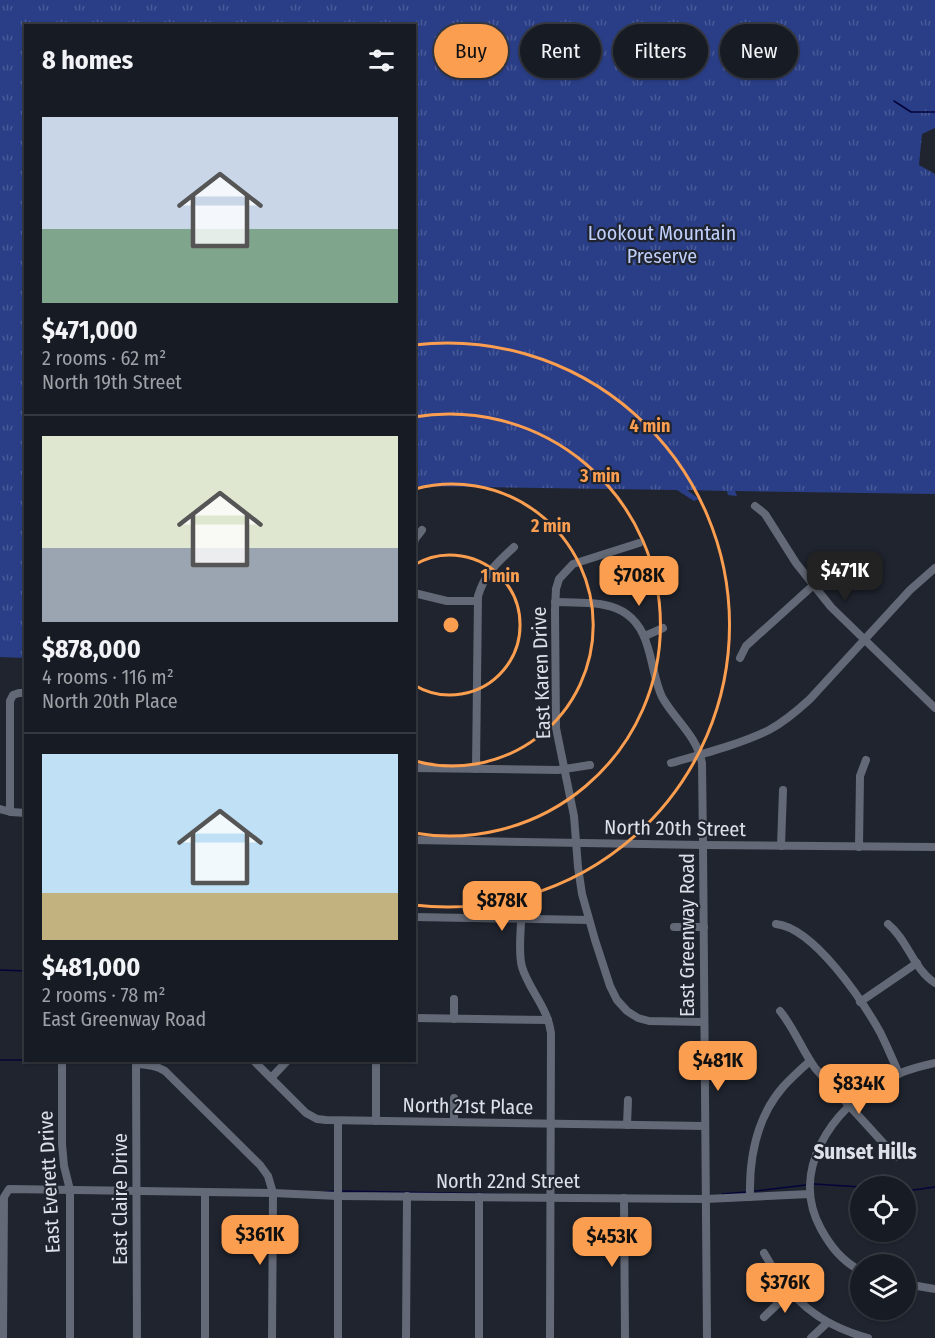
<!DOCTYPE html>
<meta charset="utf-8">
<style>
body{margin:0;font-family:"Fira Sans Condensed",sans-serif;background:#20242b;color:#f1f3f6;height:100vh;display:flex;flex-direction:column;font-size:22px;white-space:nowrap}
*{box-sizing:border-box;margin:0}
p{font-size:20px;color:#9ea1a6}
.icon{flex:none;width:33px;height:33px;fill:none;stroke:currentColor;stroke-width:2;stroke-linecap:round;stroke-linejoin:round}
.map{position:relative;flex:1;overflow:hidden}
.side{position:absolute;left:24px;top:24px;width:392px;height:1038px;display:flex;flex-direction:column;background:#171b23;border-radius:0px;box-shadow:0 2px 4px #0004,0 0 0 2px #363941}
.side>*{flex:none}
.banner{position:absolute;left:434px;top:24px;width:411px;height:54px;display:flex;gap:12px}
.controls{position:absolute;left:850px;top:1176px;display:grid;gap:12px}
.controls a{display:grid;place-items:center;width:66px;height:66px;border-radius:50%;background:#171b23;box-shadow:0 2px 4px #0004,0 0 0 2px #363941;font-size:30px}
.price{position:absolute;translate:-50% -51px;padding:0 14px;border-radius:12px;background:#fb9e50;color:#111;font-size:20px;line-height:39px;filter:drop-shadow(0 2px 3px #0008)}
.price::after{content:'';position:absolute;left:50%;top:36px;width:18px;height:14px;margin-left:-9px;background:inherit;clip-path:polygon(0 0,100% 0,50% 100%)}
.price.on{background:#222;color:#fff}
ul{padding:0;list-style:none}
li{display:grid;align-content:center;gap:12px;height:318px;padding:0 18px}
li+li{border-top:2px solid #363941}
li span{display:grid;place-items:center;height:186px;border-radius:0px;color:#555}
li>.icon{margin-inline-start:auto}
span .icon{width:108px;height:108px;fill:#fffc;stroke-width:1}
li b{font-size:26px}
h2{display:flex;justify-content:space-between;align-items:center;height:72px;padding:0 18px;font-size:26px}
.pill{padding:0 21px;border-radius:27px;background:#171b23;box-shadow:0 2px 4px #0004,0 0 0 2px #363941;font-size:21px;line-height:54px}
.pill.on{background:#fb9e50;color:#111}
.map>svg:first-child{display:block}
.grass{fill:url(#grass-tufts)}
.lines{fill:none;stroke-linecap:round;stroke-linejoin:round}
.stream{stroke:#04043a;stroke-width:1.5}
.minor{stroke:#636976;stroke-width:8}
.ring{fill:none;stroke:#fb9e50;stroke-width:3}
.labels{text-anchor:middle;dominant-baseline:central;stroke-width:4.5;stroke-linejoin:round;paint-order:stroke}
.park-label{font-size:20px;fill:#bfcffa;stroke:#1f242f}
.street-label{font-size:20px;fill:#dde0e8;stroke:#1f242f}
.neighbourhood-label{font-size:21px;font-weight:bold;fill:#dde0e8;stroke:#1f242f}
.centre{fill:#fb9e50;stroke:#1f242f;stroke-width:3}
.ring-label{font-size:18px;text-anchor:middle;font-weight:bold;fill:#fb9e50;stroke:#1f242f;stroke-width:4.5;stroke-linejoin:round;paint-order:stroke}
</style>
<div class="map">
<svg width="935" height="1338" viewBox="0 0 935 1338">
<defs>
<pattern id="grass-tufts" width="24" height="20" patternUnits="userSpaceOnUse" patternTransform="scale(1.5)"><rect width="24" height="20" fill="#2a3e87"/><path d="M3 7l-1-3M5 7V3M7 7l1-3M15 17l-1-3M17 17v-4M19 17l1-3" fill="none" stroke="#485a98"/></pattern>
</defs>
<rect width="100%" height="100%" fill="#1f242f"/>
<polygon class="grass" points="0,0 935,0 935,128 922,134 919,165 935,174 935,494 735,491 737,496 728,495 727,491 687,490 699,499 694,501 677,490 414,486 414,26 26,26 26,658 0,657"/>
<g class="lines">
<g class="stream">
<polyline points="894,101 911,112 935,112"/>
<polyline points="0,970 26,971"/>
<polyline points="0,1060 26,1060"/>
<polyline points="45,1060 57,1060"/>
<polyline points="814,1184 861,1187"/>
<polyline points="341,1191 504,1194"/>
<polyline points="755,1191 806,1185"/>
<polyline points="906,1191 935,1187"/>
<polyline points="323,1192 336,1191"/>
<polyline points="722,1194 747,1192"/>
</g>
<g class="minor">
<polyline points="755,506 765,514 796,563 831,607 935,708"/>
<polyline points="414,543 415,539 422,530"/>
<polyline points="639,543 573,564 559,579 556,589 555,610 556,728 574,816 578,867 582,894 595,940 610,986 617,1000 627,1011 638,1018 649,1021 704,1022"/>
<polyline points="414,593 447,601 477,601"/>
<path d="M 555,602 C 597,603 635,599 648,648 C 653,664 655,682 662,697 C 675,720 697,736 702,763 L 703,845 L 707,1338"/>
<polyline points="645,636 663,628"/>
<polyline points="740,658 746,646 840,561"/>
<path d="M 671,763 C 702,754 741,744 769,730 C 784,722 797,711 810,699 L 910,590 L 935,568"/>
<polyline points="414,768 558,770 590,765"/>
<path d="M 476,769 L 478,596 C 485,573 497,563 514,547"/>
<polyline points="0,809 11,812 26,813"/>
<polyline points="11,812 10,807 10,701 13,695 19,693 26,693"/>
<polyline points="414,840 703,845 935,847"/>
<polyline points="781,846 783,790"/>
<polyline points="859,847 860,776 866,760"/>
<polyline points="414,917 589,920"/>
<path d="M 521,919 C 521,934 518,952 522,967 C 529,990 548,1008 551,1033 L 550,1338"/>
<path d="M 776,924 C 814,928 862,1000 880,1032 C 887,1046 893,1060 899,1074"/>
<path d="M 888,924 C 908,940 913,969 935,983"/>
<polyline points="674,927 704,927"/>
<polyline points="860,1002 917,963"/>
<path d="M 780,1011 C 794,1028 802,1050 815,1068 L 896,1157"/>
<polyline points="414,1018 548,1020"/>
<polyline points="454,1019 454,999"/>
<polyline points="62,1060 62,1144 64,1166 70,1190 70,1338"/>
<polyline points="253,1060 306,1113 317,1119 326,1120 705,1126"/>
<polyline points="136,1062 137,1338"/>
<path d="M 136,1064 C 147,1065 155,1065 165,1071 L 260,1165 L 268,1176 L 273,1193 L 272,1338"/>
<polyline points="271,1078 288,1060"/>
<polyline points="376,1121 376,1060"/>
<polyline points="454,1122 454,1098"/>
<polyline points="627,1125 628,1100"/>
<path d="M 750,1197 C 749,1158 756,1118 783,1087 C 791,1078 801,1069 810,1061"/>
<polyline points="624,1198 625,1338"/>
<path d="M 764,1253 C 790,1299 817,1324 868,1338"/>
<path d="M 861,1271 C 842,1261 831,1247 821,1229 C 789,1171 832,1109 883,1081 C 899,1072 917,1067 935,1063"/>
<polyline points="906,1284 935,1289"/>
<polyline points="764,1317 790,1292"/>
<polyline points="3,1338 4,1197 9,1189 273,1193 338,1196 706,1199 810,1194"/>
<polyline points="205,1338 205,1192"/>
<polyline points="338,1338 338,1121"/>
<polyline points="406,1338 407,1196"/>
<polyline points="479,1338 479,1197"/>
<polyline points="811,1338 827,1323"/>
</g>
</g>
<g class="ring">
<path d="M414 565A70 70 0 1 1 414 685"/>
<path d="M415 489A141 141 0 1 1 415 761"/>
<path d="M414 417A211 211 0 1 1 414 833"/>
<path d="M414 345A282 282 0 1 1 414 905"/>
</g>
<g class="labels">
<g class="park-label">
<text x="662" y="233">Lookout Mountain<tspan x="662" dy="23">Preserve</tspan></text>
</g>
<g class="street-label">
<text transform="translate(541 673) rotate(-92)">East Karen Drive</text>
<text transform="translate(675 828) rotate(1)">North 20th Street</text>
<text transform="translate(687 935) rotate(-90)">East Greenway Road</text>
<text transform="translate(468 1106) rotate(1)">North 21st Place</text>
<text x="508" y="1181">North 22nd Street</text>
<text transform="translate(49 1182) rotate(-93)">East Everett Drive</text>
<text transform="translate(120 1199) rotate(-90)">East Claire Drive</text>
</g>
<g class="neighbourhood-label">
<text x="865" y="1152">Sunset Hills</text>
</g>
</g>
<circle cx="451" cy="625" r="9" class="centre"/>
<g class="ring-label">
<text x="650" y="432">4 min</text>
<text x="600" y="482">3 min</text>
<text x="551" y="532">2 min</text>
<text x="500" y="582">1 min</text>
</g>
</svg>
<div class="controls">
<a><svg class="icon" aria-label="locate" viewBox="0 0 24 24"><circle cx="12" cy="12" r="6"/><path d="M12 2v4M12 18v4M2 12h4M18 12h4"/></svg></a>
<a><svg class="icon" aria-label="layers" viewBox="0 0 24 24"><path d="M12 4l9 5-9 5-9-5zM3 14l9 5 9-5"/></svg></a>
</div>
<b class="price on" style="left:845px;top:602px">$471K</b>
<b class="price" style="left:639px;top:607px">$708K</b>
<b class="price" style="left:502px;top:932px">$878K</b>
<b class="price" style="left:718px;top:1092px">$481K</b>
<b class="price" style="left:859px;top:1115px">$834K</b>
<b class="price" style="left:260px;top:1266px">$361K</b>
<b class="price" style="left:612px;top:1268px">$453K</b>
<b class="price" style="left:785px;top:1314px">$376K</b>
<div class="banner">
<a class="pill on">Buy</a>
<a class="pill">Rent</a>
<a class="pill">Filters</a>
<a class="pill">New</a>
</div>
<section class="side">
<h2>8 homes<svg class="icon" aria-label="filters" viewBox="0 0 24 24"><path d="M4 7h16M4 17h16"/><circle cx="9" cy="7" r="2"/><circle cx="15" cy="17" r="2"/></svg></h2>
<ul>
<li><span style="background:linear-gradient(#c9d6e8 60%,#7fa58c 0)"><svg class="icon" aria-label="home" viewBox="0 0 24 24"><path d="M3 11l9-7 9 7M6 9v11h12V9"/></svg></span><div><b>$471,000</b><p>2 rooms · 62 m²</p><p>North 19th Street</p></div></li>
<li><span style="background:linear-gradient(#dfe7d0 60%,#9aa5b1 0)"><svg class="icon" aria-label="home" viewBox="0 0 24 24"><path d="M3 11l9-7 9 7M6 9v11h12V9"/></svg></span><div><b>$878,000</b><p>4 rooms · 116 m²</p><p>North 20th Place</p></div></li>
<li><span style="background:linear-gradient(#bfe0f5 75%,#c2b280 0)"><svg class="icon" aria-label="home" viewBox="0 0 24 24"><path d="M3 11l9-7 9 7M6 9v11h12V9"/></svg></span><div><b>$481,000</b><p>2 rooms · 78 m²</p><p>East Greenway Road</p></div></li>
</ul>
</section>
</div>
